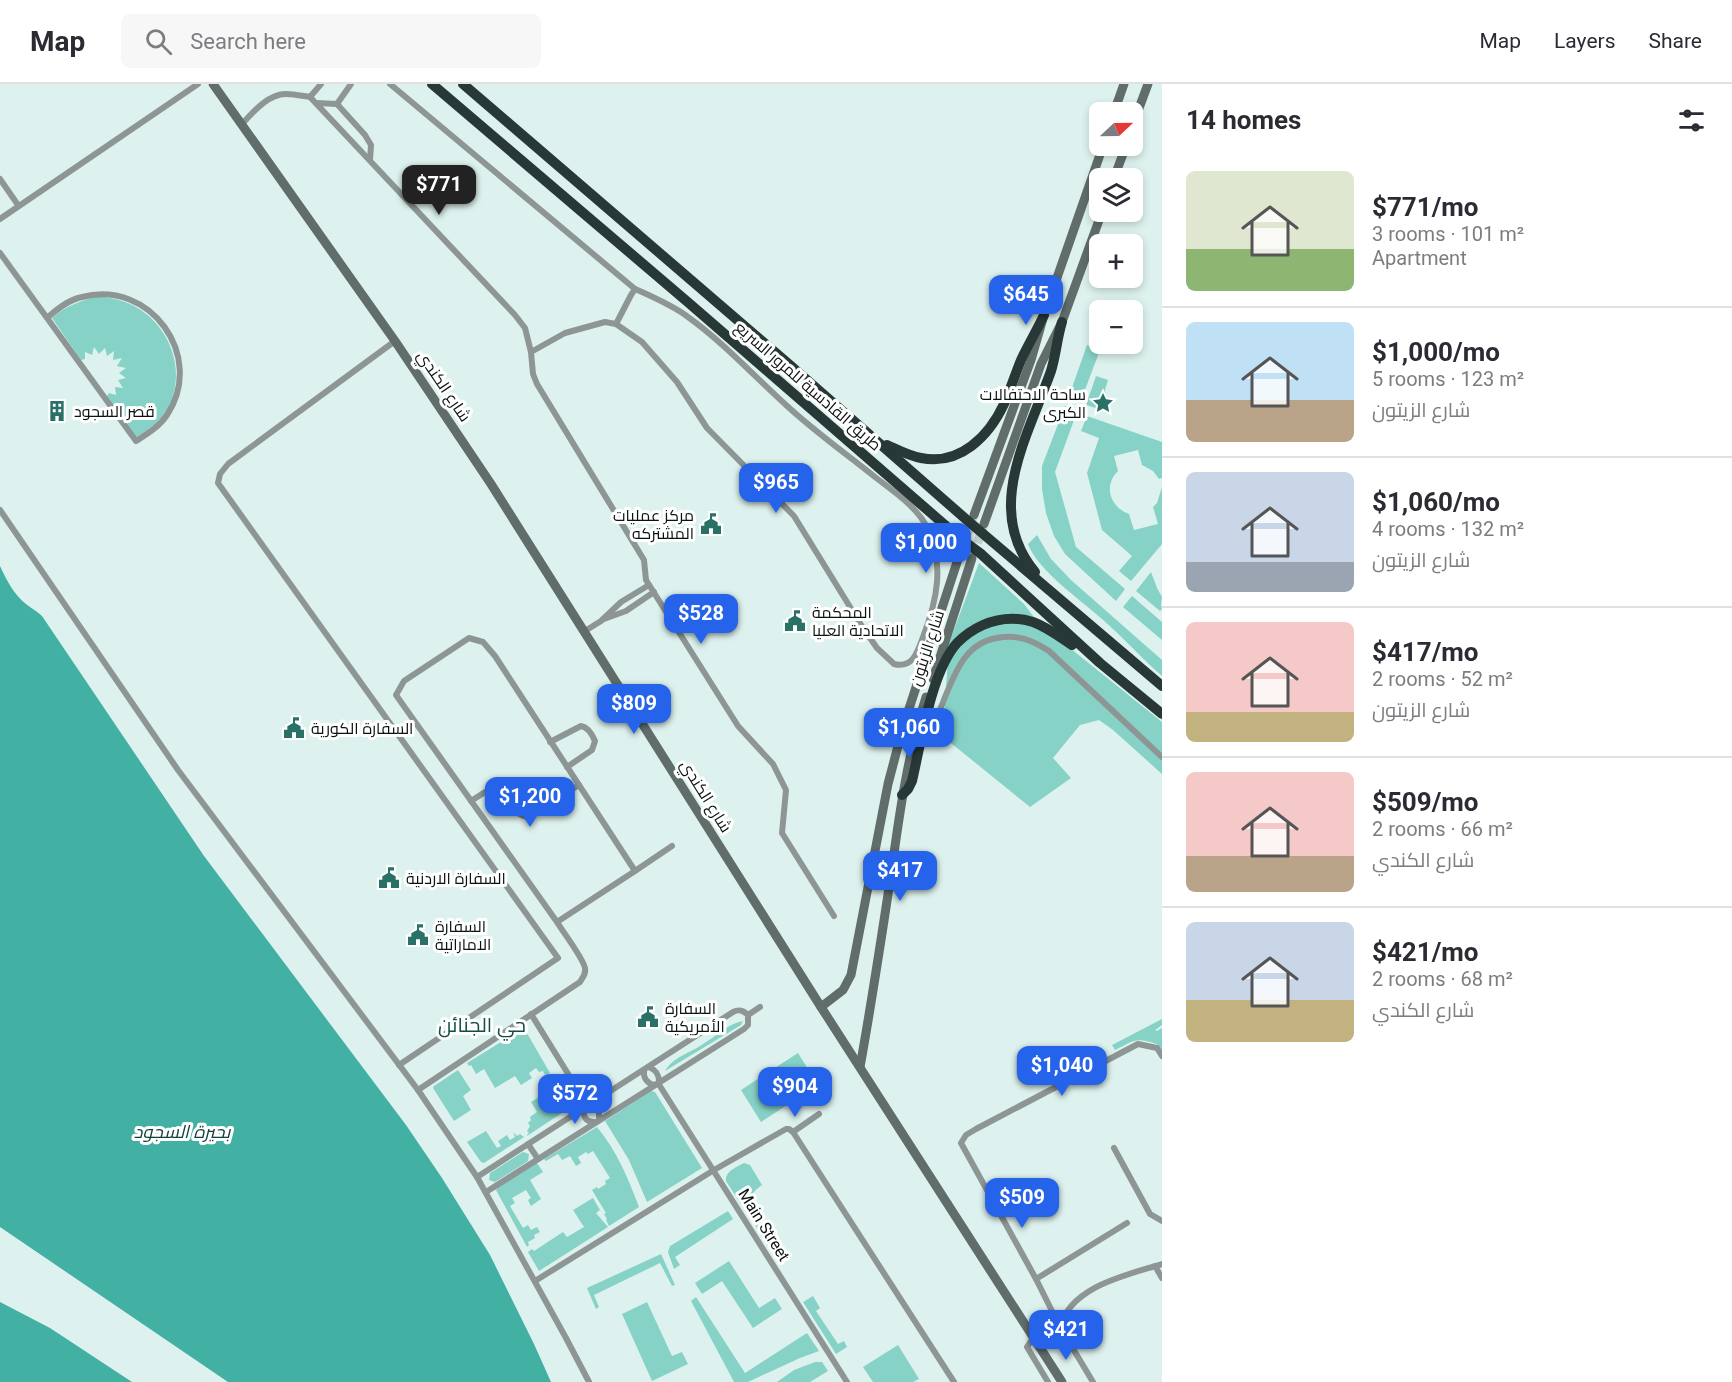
<!DOCTYPE html>
<meta charset="utf-8">
<style>
body{margin:0;font-family:Roboto,Cairo,sans-serif;background:#f7f7f7;color:#2b2b33;height:100vh;display:flex;flex-direction:column;font-size:22px;white-space:nowrap}
*{box-sizing:border-box;margin:0}
p{font-size:20px;color:#7c7c81}
.icon{flex:none;width:33px;height:33px;fill:none;stroke:currentColor;stroke-width:2;stroke-linecap:round;stroke-linejoin:round}
.map{position:relative;flex:1;overflow:hidden}
.side{display:flex;flex-direction:column;background:#fff;width:570px}
.side>*{flex:none}
.needle{width:39px;rotate:68deg}
.controls{position:absolute;left:1089px;top:18px;display:grid;gap:12px}
.controls a{display:grid;place-items:center;width:54px;height:54px;border-radius:9px;background:#fff;box-shadow:0 3px 9px #0003;font-size:30px}
.price{position:absolute;translate:-50% -51px;padding:0 14px;border-radius:12px;background:#2563eb;color:#fff;font-size:20px;line-height:39px;filter:drop-shadow(0 2px 3px #0008)}
.price::after{content:'';position:absolute;left:50%;top:36px;width:18px;height:14px;margin-left:-9px;background:inherit;clip-path:polygon(0 0,100% 0,50% 100%)}
.price.active{background:#222;color:#fff}
ul{padding:0;list-style:none}
li{display:flex;align-items:center;gap:18px;height:150px;padding:0 24px}
li+li{border-top:2px solid #e1e1e2}
li span{display:grid;place-items:center;flex:none;width:168px;height:120px;border-radius:9px;color:#555}
li>.icon{margin-inline-start:auto}
span .icon{width:72px;height:72px;fill:#fffc;stroke-width:1}
li b{font-size:26px}
h2{display:flex;justify-content:space-between;align-items:center;height:72px;padding:0 24px;font-size:26px}
header{display:flex;align-items:center;gap:36px;box-sizing:border-box;height:84px;padding:0 30px;background:#fff;border-bottom:2px solid #e1e1e2}
header strong{font-size:28px}
nav{display:flex;gap:33px;margin-inline-start:auto;font-size:21px}
.search{width:420px;height:54px;background:#f7f7f7;display:flex;align-items:center;gap:15px;box-sizing:border-box;padding:0 21px;border-radius:9px;color:#7c7c81;font-size:22px}
main{display:flex;flex:1;min-height:0}
.map>svg:first-child{display:block}
.green{fill:#86d2c6}
.water{fill:#42b0a2}
.lines{fill:none;stroke-linecap:round;stroke-linejoin:round}
.secondary-tunnel{stroke:#bed1cd;stroke-width:9;stroke-dasharray:9 4.5;stroke-linecap:butt}
.street{stroke:#8e9695;stroke-width:6}
.secondary{stroke:#616d6b;stroke-width:9}
.highway{stroke:#283836;stroke-width:10}
.labels{text-anchor:middle;dominant-baseline:central;stroke-width:6;stroke-linejoin:round;paint-order:stroke}
.street-label{font-size:16px;fill:#0b1311;stroke:#fff}
.poi-label{font-size:16px;fill:#0b1311;stroke:#fff;text-anchor:start}
.water-label{font-size:18px;font-style:italic;fill:#0f403a;stroke:#fff}
.quarter-label{font-size:20px;fill:#134e46;stroke:#fff}
</style>
<header>
<strong>Map</strong>
<div class="search"><svg class="icon" aria-label="search" viewBox="0 0 24 24"><circle cx="10" cy="10" r="6"/><path d="M15 15l6 6"/></svg>Search here</div>
<nav><a>Map</a><a>Layers</a><a>Share</a></nav>
</header>
<main>
<div class="map">
<svg width="1162" height="1298" viewBox="0 0 1162 1298">
<rect width="100%" height="100%" fill="#ddf2ee"/>
<g class="green">
<path d="M 98,212 C 111,214 123,216 134,222 C 169,240 187,286 169,322 C 162,336 149,346 136,353 L 107,312 L 109,309 L 116,311 L 115,303 L 123,304 L 118,296 L 126,294 L 119,289 L 126,284 L 117,282 L 122,274 L 113,276 L 114,267 L 107,272 L 105,264 L 99,270 L 94,263 L 92,271 L 85,268 L 85,275 L 81,276 L 52,234 C 65,222 81,217 98,212 Z"/>
<polygon points="1087,261 1100,266 1080,319 1068,315"/>
<polygon points="1096,292 1108,296 1105,306 1109,328 1086,321"/>
<polygon points="1065,322 1077,328 1055,388 1076,463 1125,505 1116,517 1065,470 1054,452 1046,429 1042,405 1042,382"/>
<path d="M 1087,332 L 1162,358 L 1162,394 L 1159,395 L 1153,387 L 1142,381 L 1138,366 L 1114,372 L 1118,387 C 1103,402 1110,423 1129,430 L 1134,446 L 1158,440 L 1153,423 L 1157,419 L 1162,403 L 1162,460 L 1131,497 L 1119,487 L 1132,472 L 1102,446 L 1087,389 L 1099,354 L 1081,347 Z"/>
<path d="M 1037,451 L 1051,475 L 1071,496 L 1162,576 L 1162,592 C 1141,574 1123,553 1102,535 C 1080,515 1038,487 1028,460 Z"/>
<polygon points="979,479 1024,520 1042,544 1055,552 1162,638 1162,690 1113,646 1099,636 1080,641 1053,674 1071,694 1030,723 946,655 944,634 949,559"/>
<polygon points="1151,488 1157,504 1162,513 1161,521 1162,525 1160,527 1136,507"/>
<polygon points="1132,512 1162,538 1162,556 1123,523"/>
<path d="M 1162,935 L 1162,941 L 1155,946 L 1157,947 L 1162,944 L 1162,969 L 1157,960 C 1135,953 1135,956 1115,966 L 1112,961 Z"/>
<path d="M 743,937 L 741,941 L 665,987 C 673,973 690,969 703,960 C 717,952 727,940 743,937 Z"/>
<polygon points="524,944 550,989 545,991 543,987 539,988 536,984 529,989 532,994 521,1001 515,992 495,1004 484,985 476,990 471,981 469,982 467,979"/>
<polygon points="798,969 818,1001 761,1038 741,1006"/>
<polygon points="458,986 471,1006 463,1012 471,1026 454,1037 433,1004 434,1002"/>
<polygon points="551,991 571,1023 527,1052 527,1051 529,1049 527,1047 530,1042 528,1039 531,1036 530,1033 537,1028 531,1018 550,1006 548,1002 551,1000 547,994"/>
<polygon points="651,1007 655,1008 702,1084 647,1118 629,1076 605,1037"/>
<path d="M 597,1043 C 617,1067 628,1094 639,1123 L 609,1142 L 606,1136 L 607,1135 L 604,1130 L 606,1129 L 592,1106 L 597,1103 L 598,1105 L 606,1100 L 605,1097 L 610,1094 L 593,1067 L 588,1070 L 586,1068 L 578,1073 L 581,1079 L 576,1082 L 570,1072 L 562,1076 L 558,1070 L 546,1077 L 544,1075 Z"/>
<polygon points="486,1047 497,1064 501,1062 498,1057 507,1051 510,1056 515,1053 513,1048 517,1052 520,1050 524,1053 484,1079 481,1078 467,1058"/>
<polygon points="523,1068 529,1070 528,1077 495,1098 489,1096 490,1089"/>
<polygon points="537,1079 543,1088 530,1096 541,1115 531,1122 528,1116 531,1114 526,1106 512,1114 515,1119 510,1122 523,1144 528,1141 531,1146 537,1143 540,1148 534,1151 535,1154 528,1158 529,1161 527,1163 496,1106 499,1102"/>
<path d="M 744,1079 L 750,1081 L 762,1101 C 750,1109 752,1115 742,1122 L 726,1097 C 725,1087 737,1083 744,1079 Z"/>
<polygon points="593,1114 600,1126 596,1129 608,1143 539,1187 528,1168 532,1165 534,1167 563,1148 567,1153 584,1143 573,1126"/>
<polygon points="752,1123 782,1171 776,1174 746,1127"/>
<polygon points="728,1127 733,1135 675,1173 680,1181 674,1185 668,1168 670,1162"/>
<polygon points="661,1170 675,1201 672,1202 660,1179 594,1211 599,1223 596,1225 587,1204"/>
<polygon points="729,1177 759,1224 775,1214 782,1225 753,1244 722,1197 702,1210 695,1199"/>
<polygon points="813,1212 820,1224 816,1227 838,1260 844,1257 847,1263 836,1270 803,1218"/>
<polygon points="696,1213 745,1289 807,1249 819,1267 800,1274 748,1298 734,1298 691,1217"/>
<polygon points="647,1218 672,1272 682,1268 688,1280 652,1297 622,1230"/>
<polygon points="898,1261 919,1295 913,1298 873,1298 863,1283"/>
<polygon points="815,1278 822,1278 828,1287 810,1298 777,1298 794,1286"/>
</g>
<g class="water">
<path d="M 0,482 C 6,495 14,511 26,520 C 32,525 37,527 42,532 L 204,772 L 406,1041 L 442,1094 L 490,1171 L 534,1260 L 551,1298 L 228,1298 L 0,1143 Z"/>
<polygon points="0,1218 50,1244 132,1298 0,1298"/>
</g>
<g class="lines">
<g class="secondary-tunnel">
<polyline points="963,463 973,433"/>
<polyline points="973,472 983,443"/>
</g>
<g class="street">
<polyline points="321,0 310,13 515,231 525,244 531,268"/>
<polyline points="390,0 635,205 631,211 616,240"/>
<polyline points="316,19 337,20 351,0"/>
<polyline points="337,20 365,51 371,61 370,76"/>
<path d="M 242,40 C 253,28 268,10 286,10 C 294,10 303,12 310,13"/>
<polyline points="0,95 18,121"/>
<polyline points="0,135 198,0"/>
<path d="M 0,169 L 136,357 C 147,350 159,343 167,331 C 206,272 150,195 82,213 C 68,216 57,225 47,234"/>
<path d="M 635,205 C 653,213 672,221 688,233 C 723,258 754,292 786,321 C 814,347 845,369 875,393 C 893,407 916,422 927,443 C 945,479 937,517 923,553 C 918,567 913,585 894,580 L 877,564 L 863,544 L 794,432 L 707,344 L 677,298 L 642,258 L 616,240 L 605,238 L 565,249 L 531,268 L 533,290 L 537,300 L 644,476 L 646,496 L 738,642 L 773,680 L 786,706 L 782,749 L 834,832"/>
<polyline points="395,257 228,380 220,390 218,399 558,874 399,981"/>
<polyline points="0,426 178,686 418,1006 477,1093 566,1254 589,1298"/>
<polyline points="604,535 626,527 654,508"/>
<polyline points="585,547 601,537 621,518 649,501"/>
<path d="M 926,637 C 930,635 935,634 937,630 C 941,625 943,618 945,613 C 956,587 966,559 997,554 C 1017,550 1032,556 1049,567 L 1162,673"/>
<path d="M 550,658 L 581,642 C 588,643 592,650 595,657 L 592,666 L 567,683"/>
<path d="M 471,717 L 485,708 L 491,706 C 505,713 512,731 528,733 L 579,701"/>
<polyline points="635,787 672,762"/>
<polyline points="531,930 588,1022"/>
<polyline points="748,931 760,923"/>
<path d="M 649,983 C 656,986 659,990 659,998"/>
<path d="M 644,986 C 643,994 647,1000 655,1001"/>
<polyline points="658,999 847,1298"/>
<path d="M 418,1006 L 580,898 C 583,893 586,890 585,884 C 583,874 563,848 557,838 L 396,611 L 404,597 L 469,554 L 483,558 L 495,572 L 635,787 L 557,838"/>
<polyline points="589,1022 593,1022 599,1028 599,1036"/>
<path d="M 585,1024 C 582,1032 586,1038 594,1038"/>
<polyline points="793,1048 819,1030"/>
<polyline points="528,1060 538,1075"/>
<polyline points="1114,1064 1150,1130 1162,1137"/>
<path d="M 477,1093 L 733,928 C 739,925 743,926 748,931 L 748,941 L 744,945 L 486,1108"/>
<polyline points="1155,1182 1162,1194"/>
<polyline points="1036,1195 1127,1139"/>
<polyline points="535,1197 714,1086 786,1045 789,1045 793,1048 809,1073 954,1298"/>
<path d="M 1060,1243 C 1071,1202 1127,1191 1162,1180"/>
<polyline points="1034,1253 1027,1263 1048,1298"/>
<polyline points="1093,1298 1060,1243 1036,1195 961,1059 966,1051 976,1045 1138,960 1157,964 1162,972"/>
</g>
<g class="secondary">
<polyline points="213,0 395,257 491,400 821,923 1062,1298"/>
<polyline points="1114,28 1124,0"/>
<polyline points="1132,43 1148,0"/>
<polyline points="1114,94 1126,62"/>
<polyline points="974,431 1031,276 1044,231 1103,62"/>
<polyline points="984,440 1041,280 1062,238 1102,128"/>
<polyline points="933,595 972,474"/>
<polyline points="821,923 843,906 851,891 888,700 903,643 961,466"/>
<path d="M 860,983 C 872,917 882,850 892,784 C 900,725 908,670 926,613"/>
</g>
<g class="highway">
<polyline points="432,0 690,220 961,455 980,469 1100,579 1162,630"/>
<polyline points="463,0 791,282 968,437 1162,602"/>
<path d="M 887,361 C 898,366 909,372 921,374 C 960,382 989,352 1004,320 C 1010,306 1015,291 1021,276 C 1028,261 1037,246 1044,231"/>
<path d="M 1035,488 C 983,426 1028,352 1051,287 C 1056,271 1057,254 1062,238"/>
<path d="M 902,711 L 908,705 L 912,697 C 921,659 931,588 957,559 C 965,551 974,545 983,541 C 999,534 1017,533 1033,538 C 1047,543 1060,553 1072,561"/>
</g>
</g>
<defs>
<symbol id="sight-bare" viewBox="-9 -9 18 18"><path d="M0-6L1.8-2.2L6-1.7L2.9 1.2L3.7 5.4L0 3.3L-3.7 5.4L-2.9 1.2L-6-1.7L-1.8-2.2Z" fill="#297067" stroke="#fff" stroke-width="2.5" paint-order="stroke"/></symbol>
<symbol id="building-bare" viewBox="-9 -9 18 18"><path d="M-4-6H4V6H1V3H-1V6H-4ZM-2.5-4.3h1.7v1.8h-1.7ZM.8-4.3h1.7v1.8H.8ZM-2.5-1h1.7V.8h-1.7ZM.8-1h1.7V.8H.8Z" fill="#297067" stroke="#fff" stroke-width="2.5" paint-order="stroke"/></symbol>
<symbol id="civic-bare" viewBox="-9 -9 18 18"><path d="M-.6-6.5H3V-4.5H.6V-3L4-1V1h2V6H-6V1h2V-1L-.6-3ZM-1.2 2.5V6h2.4V2.5Z" fill="#297067" stroke="#fff" stroke-width="2.5" paint-order="stroke"/></symbol>
</defs>
<g fill-rule="evenodd">
<use href="#sight-bare" x="1088" y="304" width="30" height="30"/>
<use href="#building-bare" x="42" y="312" width="30" height="30"/>
<use href="#civic-bare" x="696" y="425" width="30" height="30"/>
<use href="#civic-bare" x="780" y="522" width="30" height="30"/>
<use href="#civic-bare" x="279" y="629" width="30" height="30"/>
<use href="#civic-bare" x="374" y="779" width="30" height="30"/>
<use href="#civic-bare" x="403" y="836" width="30" height="30"/>
<use href="#civic-bare" x="633" y="918" width="30" height="30"/>
</g>
<g class="labels">
<g class="street-label">
<text transform="translate(444 302) rotate(56)">شارع الكندي</text>
<text transform="translate(808 302) rotate(41)">طريق القادسية للمرور السريع</text>
<text transform="translate(927 564) rotate(-72)">شارع الزيتون</text>
<text transform="translate(706 712) rotate(58)">شارع الكندي</text>
<text transform="translate(764 1141) rotate(58)">Main Street</text>
</g>
<g class="poi-label">
<text x="1086" y="310" text-anchor="end">ساحة الاحتفالات<tspan x="1086" dy="18">الكبرى</tspan></text>
<text x="74" y="327">قصر السجود</text>
<text x="694" y="431" text-anchor="end">مركز عمليات<tspan x="694" dy="18">المشتركه</tspan></text>
<text x="812" y="528">المحكمة<tspan x="812" dy="18">الاتحادية العليا</tspan></text>
<text x="311" y="644">السفارة الكورية</text>
<text x="406" y="794">السفارة الاردنية</text>
<text x="435" y="842">السفارة<tspan x="435" dy="18">الاماراتية</tspan></text>
<text x="665" y="924">السفارة<tspan x="665" dy="18">الأمريكية</tspan></text>
</g>
<g class="water-label">
<text x="182" y="1047">بحيرة السجود</text>
</g>
<g class="quarter-label">
<text x="482" y="941">حي الجنائن</text>
</g>
</g>
</svg>
<div class="controls">
<a><svg class="needle" viewBox="-14 -14 28 28"><path d="M0-13l5 13h-10z" fill="#e53935"/><path d="M0 13l5-13h-10z" fill="#7c7c81"/></svg></a>
<a><svg class="icon" aria-label="layers" viewBox="0 0 24 24"><path d="M12 4l9 5-9 5-9-5zM3 14l9 5 9-5"/></svg></a>
<a>+</a>
<a>−</a>
</div>
<b class="price active" style="left:439px;top:132px">$771</b>
<b class="price" style="left:1026px;top:242px">$645</b>
<b class="price" style="left:776px;top:430px">$965</b>
<b class="price" style="left:926px;top:490px">$1,000</b>
<b class="price" style="left:701px;top:561px">$528</b>
<b class="price" style="left:634px;top:651px">$809</b>
<b class="price" style="left:909px;top:675px">$1,060</b>
<b class="price" style="left:530px;top:744px">$1,200</b>
<b class="price" style="left:900px;top:818px">$417</b>
<b class="price" style="left:1062px;top:1013px">$1,040</b>
<b class="price" style="left:795px;top:1034px">$904</b>
<b class="price" style="left:575px;top:1041px">$572</b>
<b class="price" style="left:1022px;top:1145px">$509</b>
<b class="price" style="left:1066px;top:1277px">$421</b>
</div>
<section class="side">
<h2>14 homes<svg class="icon" aria-label="filters" viewBox="0 0 24 24"><path d="M4 7h16M4 17h16"/><circle cx="9" cy="7" r="2"/><circle cx="15" cy="17" r="2"/></svg></h2>
<ul>
<li><span style="background:linear-gradient(#dfe7d0 65%,#8fb573 0)"><svg class="icon" aria-label="home" viewBox="0 0 24 24"><path d="M3 11l9-7 9 7M6 9v11h12V9"/></svg></span><div><b>$771/mo</b><p>3 rooms · 101 m²</p><p>Apartment</p></div></li>
<li><span style="background:linear-gradient(#bfe0f5 65%,#b9a48a 0)"><svg class="icon" aria-label="home" viewBox="0 0 24 24"><path d="M3 11l9-7 9 7M6 9v11h12V9"/></svg></span><div><b>$1,000/mo</b><p>5 rooms · 123 m²</p><p>شارع الزيتون</p></div></li>
<li><span style="background:linear-gradient(#c9d6e8 75%,#9aa5b1 0)"><svg class="icon" aria-label="home" viewBox="0 0 24 24"><path d="M3 11l9-7 9 7M6 9v11h12V9"/></svg></span><div><b>$1,060/mo</b><p>4 rooms · 132 m²</p><p>شارع الزيتون</p></div></li>
<li><span style="background:linear-gradient(#f6c9c9 75%,#c2b280 0)"><svg class="icon" aria-label="home" viewBox="0 0 24 24"><path d="M3 11l9-7 9 7M6 9v11h12V9"/></svg></span><div><b>$417/mo</b><p>2 rooms · 52 m²</p><p>شارع الزيتون</p></div></li>
<li><span style="background:linear-gradient(#f6c9c9 70%,#b9a48a 0)"><svg class="icon" aria-label="home" viewBox="0 0 24 24"><path d="M3 11l9-7 9 7M6 9v11h12V9"/></svg></span><div><b>$509/mo</b><p>2 rooms · 66 m²</p><p>شارع الكندي</p></div></li>
<li><span style="background:linear-gradient(#c9d6e8 65%,#c2b280 0)"><svg class="icon" aria-label="home" viewBox="0 0 24 24"><path d="M3 11l9-7 9 7M6 9v11h12V9"/></svg></span><div><b>$421/mo</b><p>2 rooms · 68 m²</p><p>شارع الكندي</p></div></li>
</ul>
</section>
</main>
